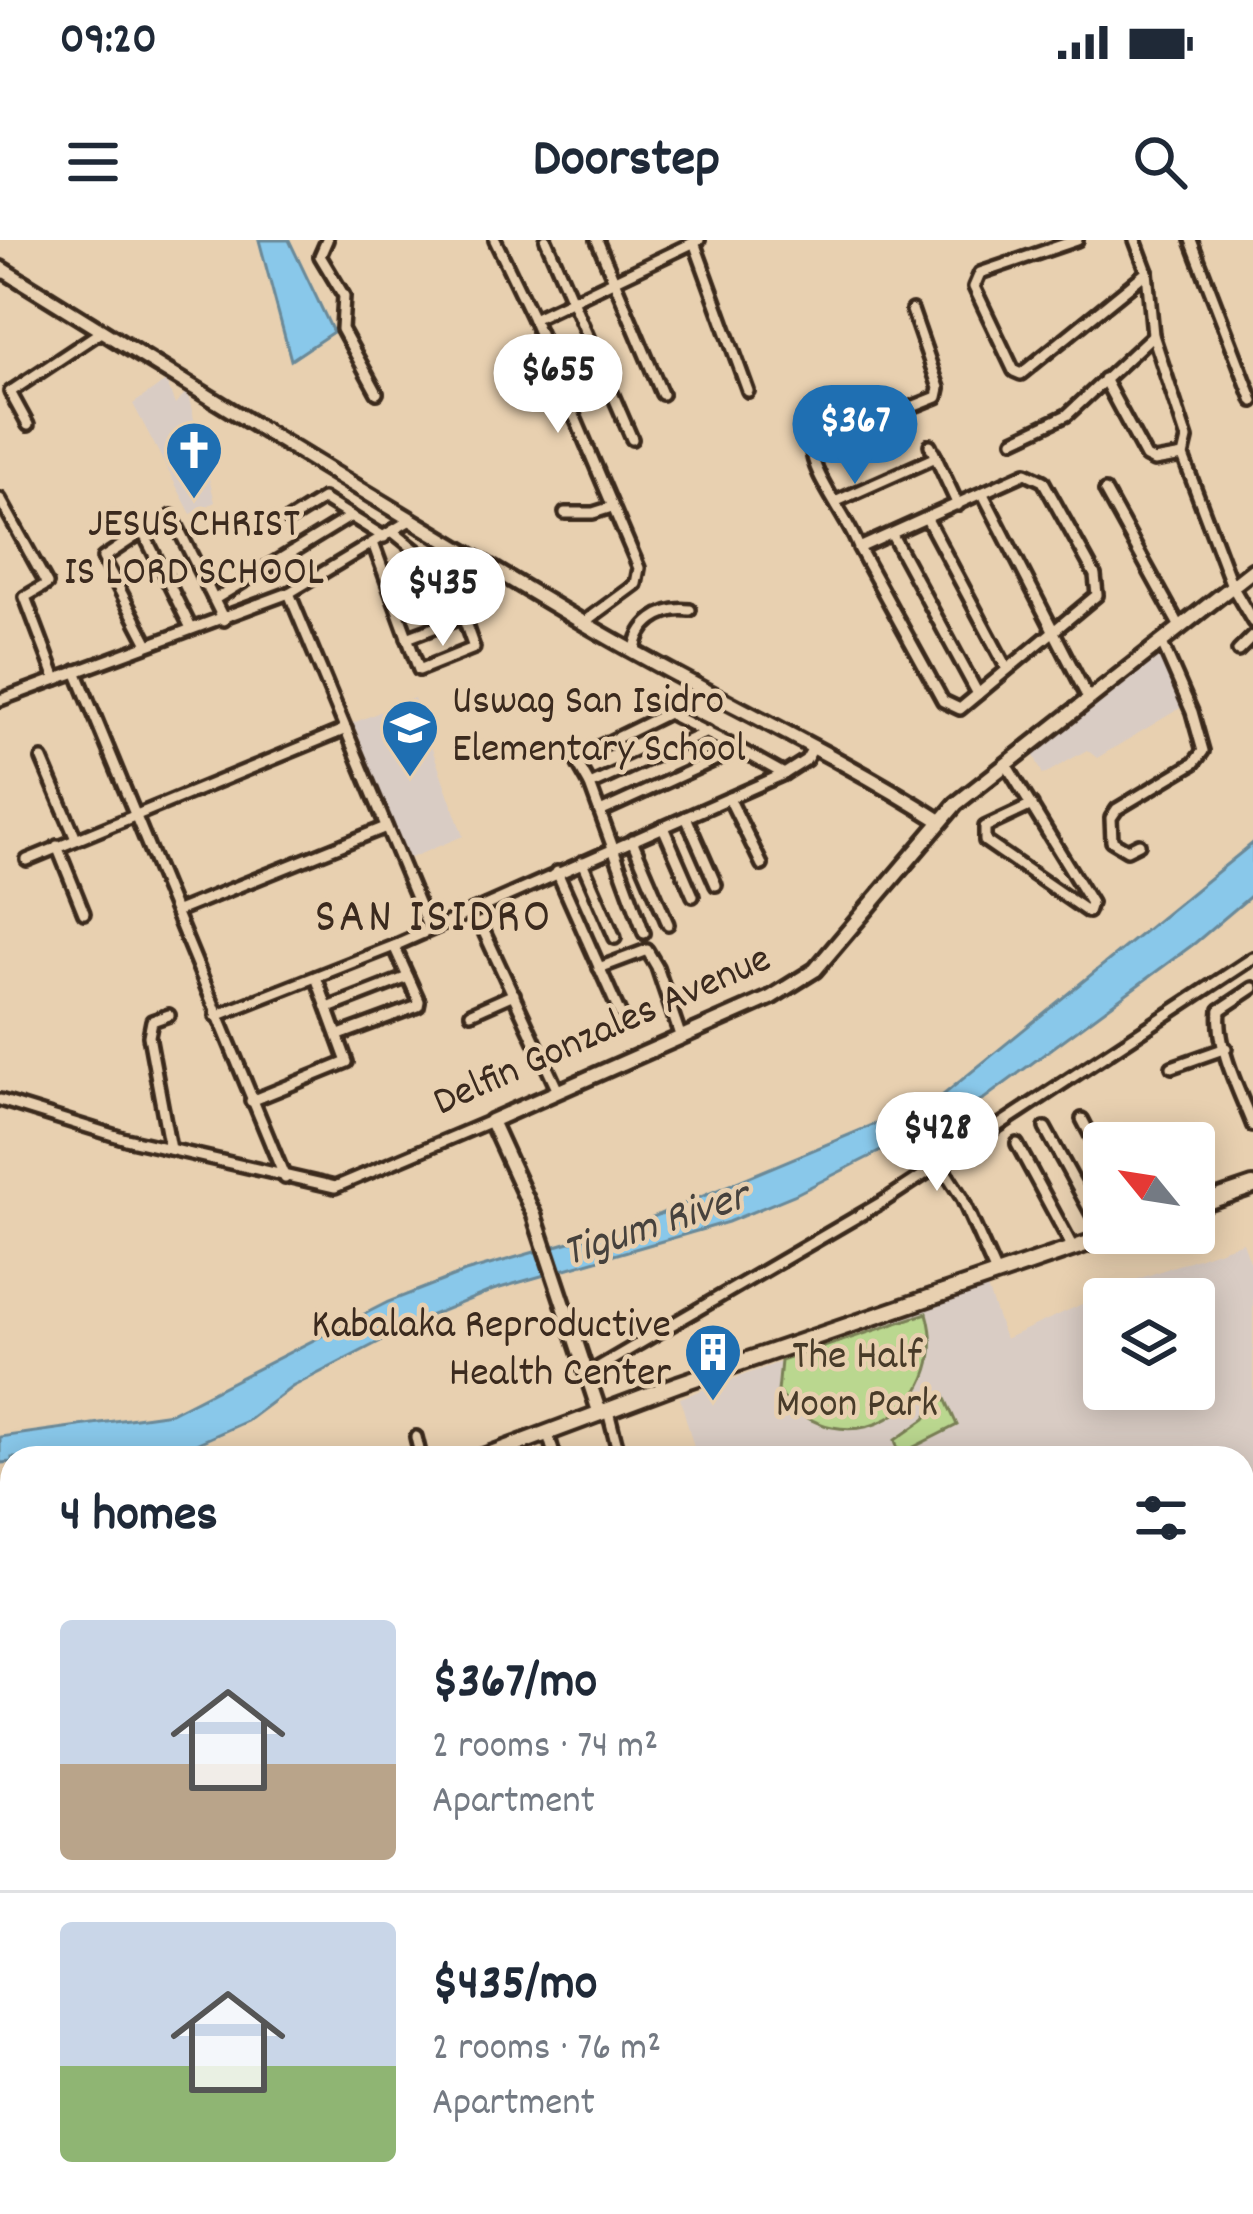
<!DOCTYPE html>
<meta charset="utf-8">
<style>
body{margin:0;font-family:Dekko,sans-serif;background:#f2f2f3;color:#1f2937;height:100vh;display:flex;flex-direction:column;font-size:45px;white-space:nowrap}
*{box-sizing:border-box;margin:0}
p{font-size:39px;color:#747a83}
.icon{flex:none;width:66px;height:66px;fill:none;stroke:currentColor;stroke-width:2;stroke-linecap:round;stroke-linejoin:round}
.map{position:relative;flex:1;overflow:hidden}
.drawer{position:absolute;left:0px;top:1206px;width:1254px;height:768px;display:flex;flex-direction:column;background:#fff;border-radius:36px 36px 0 0;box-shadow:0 6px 30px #0003}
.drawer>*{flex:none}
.needle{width:78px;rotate:300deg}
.tools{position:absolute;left:1083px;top:882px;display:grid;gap:24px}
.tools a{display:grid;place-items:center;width:132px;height:132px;border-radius:12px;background:#fff;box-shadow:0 6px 30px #0003;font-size:60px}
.price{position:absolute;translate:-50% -102px;padding:0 27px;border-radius:42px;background:#fff;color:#222;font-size:39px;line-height:78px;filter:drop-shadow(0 3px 6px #0008)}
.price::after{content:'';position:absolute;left:50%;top:72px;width:36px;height:27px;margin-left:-18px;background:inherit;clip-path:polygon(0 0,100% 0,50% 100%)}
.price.active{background:#1f6fb2;color:#fff}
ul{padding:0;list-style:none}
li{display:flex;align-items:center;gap:36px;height:300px;padding:0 60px}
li+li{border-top:3px solid #e0e1e3}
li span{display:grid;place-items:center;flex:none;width:336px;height:240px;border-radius:12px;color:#555}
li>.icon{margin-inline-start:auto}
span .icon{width:144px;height:144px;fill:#fffc;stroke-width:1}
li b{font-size:51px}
h2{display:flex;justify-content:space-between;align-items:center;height:144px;padding:0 60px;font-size:51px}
.status{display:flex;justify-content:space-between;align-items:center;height:84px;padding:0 60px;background:#fff;direction:ltr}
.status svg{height:33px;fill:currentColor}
header{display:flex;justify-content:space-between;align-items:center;height:156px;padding:0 60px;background:#fff;font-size:54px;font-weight:800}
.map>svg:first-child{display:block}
.built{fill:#d9ccc4;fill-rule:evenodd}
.green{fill:#bad78f;stroke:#7a8056;stroke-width:3}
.water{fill:#89c8ea;stroke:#6a8998;stroke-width:3}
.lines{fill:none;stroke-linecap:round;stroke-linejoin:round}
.river{stroke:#89c8ea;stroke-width:16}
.street-casing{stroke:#3b2a1e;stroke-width:18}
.secondary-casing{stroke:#3b2a1e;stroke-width:21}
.primary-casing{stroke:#3b2a1e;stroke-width:22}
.highway-casing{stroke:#3b2a1e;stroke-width:26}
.street{stroke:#e8d0b0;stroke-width:9}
.secondary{stroke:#e8d0b0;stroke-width:12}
.primary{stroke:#e8d0b0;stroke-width:14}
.highway{stroke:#e8d0b0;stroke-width:16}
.labels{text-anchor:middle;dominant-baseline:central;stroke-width:9;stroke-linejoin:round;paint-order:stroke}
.poi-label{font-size:42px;fill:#3b2a1e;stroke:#e8d0b0}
.street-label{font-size:42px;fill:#3b2a1e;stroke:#e8d0b0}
.park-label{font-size:42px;fill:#483b29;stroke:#e8d0b0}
.water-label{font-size:45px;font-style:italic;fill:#47423d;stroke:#e8d0b0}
.quarter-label{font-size:48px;letter-spacing:3px;fill:#3b2a1e;stroke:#e8d0b0}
</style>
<div class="status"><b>09:20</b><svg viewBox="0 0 49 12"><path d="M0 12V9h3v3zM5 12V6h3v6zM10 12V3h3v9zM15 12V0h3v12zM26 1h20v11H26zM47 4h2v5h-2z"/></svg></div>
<header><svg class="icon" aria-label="menu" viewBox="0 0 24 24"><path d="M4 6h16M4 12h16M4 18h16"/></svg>Doorstep<svg class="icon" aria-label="search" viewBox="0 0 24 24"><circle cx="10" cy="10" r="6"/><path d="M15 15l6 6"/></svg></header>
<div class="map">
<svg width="1253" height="1974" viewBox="0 0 1253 1974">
<rect width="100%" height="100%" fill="#e8d0b0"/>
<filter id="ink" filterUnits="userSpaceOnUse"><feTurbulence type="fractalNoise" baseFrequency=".00833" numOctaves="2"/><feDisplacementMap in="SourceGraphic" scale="24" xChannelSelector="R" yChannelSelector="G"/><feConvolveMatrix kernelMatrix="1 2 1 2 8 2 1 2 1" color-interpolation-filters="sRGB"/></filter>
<g filter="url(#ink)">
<g class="built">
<polygon points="166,141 175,165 187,151 215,262 191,274 133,164"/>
<polygon points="1156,411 1187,464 1097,518 1087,510 1043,535 1031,509"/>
<polygon points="414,458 463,596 408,619 353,483"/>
<path d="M 1243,1002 L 1253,1030 L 1253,1708 L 1242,1713 L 1242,1218 L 697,1218 L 680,1158 L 987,1048 L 1005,1099 L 1135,1040 ZM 1104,1059 L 1194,1059 L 1194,1149 L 1104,1149 Z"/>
<polygon points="101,1962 241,1962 247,1974 107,1974"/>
</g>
<g class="green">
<path d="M 927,1073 C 955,1170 842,1232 778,1152 L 781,1121 Z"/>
<polygon points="943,1154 957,1185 914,1207 918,1218 901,1218 895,1200 925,1179"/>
</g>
<g class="water">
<polygon points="259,0 289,0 333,92 291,120"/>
<polygon points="1253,603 1253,654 1195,703 985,858 794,955 728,982 493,1050 429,1076 292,1147 247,1181 187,1208 75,1218 12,1218 12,1222 0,1223 0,1197 171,1173 388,1062 465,1032 646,980 942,856"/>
</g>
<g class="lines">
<g class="river">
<polyline points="901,898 935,885 957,868"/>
<polyline points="1242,1931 1253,1942"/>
</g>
<defs>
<g id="street">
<polyline points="327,0 320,16 344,56 342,89 377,153"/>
<polyline points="495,0 533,79 639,328 636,344 583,383"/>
<polyline points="546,0 632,199"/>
<polyline points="597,0 662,154"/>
<polyline points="1077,0 980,33 974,47 1014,131 1021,134 1147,32"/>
<polyline points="1135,0 1147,32 1153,95 1187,199 1183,216 1232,346 1253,382"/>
<polyline points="1191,0 1253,161"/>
<polyline points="694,2 748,151"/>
<polyline points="533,79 699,0"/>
<polyline points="1104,139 1146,217 1154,221 1183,216"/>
<polyline points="28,185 10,152 102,91"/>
<polyline points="1014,200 1067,175 1153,95"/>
<polyline points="930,205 958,265"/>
<polyline points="1105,251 1179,385"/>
<polyline points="983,254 1089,460"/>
<polyline points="0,259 47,344 25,357 56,439"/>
<polyline points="837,261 936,217"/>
<polyline points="565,273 593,273 612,267"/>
<polyline points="172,276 224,380"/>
<polyline points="927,279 1007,429"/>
<polyline points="289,280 323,259 384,297"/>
<polyline points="892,295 978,454"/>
<polyline points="373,303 419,430 474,408 449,337 392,291"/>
<path d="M 859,308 L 943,461 L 960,469 L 1097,355 L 1095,335 L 1043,241 L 1026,233 L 859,308 C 849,279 810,233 812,207 L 937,157 L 939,148 L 912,70"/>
<polyline points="386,335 425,319"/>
<polyline points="289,353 429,689"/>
<polyline points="215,359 351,276"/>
<polyline points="397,366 452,346"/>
<polyline points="407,398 463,377"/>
<polyline points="148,404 103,318 139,294 145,296 191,388"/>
<polyline points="1238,411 1253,396"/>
<path d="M 635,412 C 637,384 662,366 690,370"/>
<polyline points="76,431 285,938"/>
<polyline points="0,460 289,353 412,279"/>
<polyline points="42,519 76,599"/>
<polyline points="1007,526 1091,663 1088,672 985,601 985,587 1032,565"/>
<polyline points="590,545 578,524 582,515 668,473 739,509"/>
<polyline points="729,558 762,625"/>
<polyline points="600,572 739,509 784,534"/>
<polyline points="686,577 716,645"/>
<polyline points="663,587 693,656"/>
<polyline points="632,600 668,684"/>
<polyline points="1139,604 1127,610 1112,601 1111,578 1117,569 1194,523 1203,511 1192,472 1161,401"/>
<polyline points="57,606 84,673"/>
<polyline points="27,620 346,489"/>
<polyline points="582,622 615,698"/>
<polyline points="557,632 621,776"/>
<polyline points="177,671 386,587"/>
<polyline points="644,693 590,545 707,492"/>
<polyline points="485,694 558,851"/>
<polyline points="599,728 647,710 657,727 681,798"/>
<polyline points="328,768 408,737"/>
<path d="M 1220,770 C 1216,808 1240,852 1253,886"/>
<polyline points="1220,770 1253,748"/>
<polyline points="471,773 514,754"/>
<polyline points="169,775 152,781 149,796 170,909"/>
<polyline points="216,776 394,706 784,534 806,520 814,506"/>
<polyline points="339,795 418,766 419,761 394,706"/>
<polyline points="1172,827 1226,808"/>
<polyline points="0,860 126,899 335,947 491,881"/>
<polyline points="251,861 347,822 316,737"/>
<polyline points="1082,879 1104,921"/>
<polyline points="1045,888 1105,998"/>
<polyline points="1017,904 1073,1008"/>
<polyline points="941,925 962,958 997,1036"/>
<polyline points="587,1134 884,961 1253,718"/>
<polyline points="608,1171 620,1218"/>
<polyline points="548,1194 555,1218"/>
<polyline points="416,1197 421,1218"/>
<polyline points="0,1417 12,1456"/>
<polyline points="0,1473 12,1468"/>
<polyline points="1242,1641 1253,1637"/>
<polyline points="1242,1725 1253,1748"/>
<polyline points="0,1902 12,1898"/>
<polyline points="423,1962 428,1974"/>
<polyline points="517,1962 522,1974"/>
<polyline points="584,1962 589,1974"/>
<polyline points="653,1962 657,1974"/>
<polyline points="1034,1962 1039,1974"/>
<polyline points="660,1974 692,1962"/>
</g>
<g id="secondary">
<path d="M 0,28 C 193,148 387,266 582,382 C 699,452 824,506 939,580"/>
<polyline points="600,1174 534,975 491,881 770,758 815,730 956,564 1253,330"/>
<polyline points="1242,1802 1253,1797"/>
<polyline points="781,1974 813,1962"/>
</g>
<g id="primary">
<polyline points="1194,966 1253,946"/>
<polyline points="480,1218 678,1144 1118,993"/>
<polyline points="0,1374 12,1371"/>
</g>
<g id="highway">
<polyline points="1242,1832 1253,1828"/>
<polyline points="1242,1855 1253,1851"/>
<polyline points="860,1974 893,1962"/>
<polyline points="931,1974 964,1962"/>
</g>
</defs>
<use href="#street" class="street-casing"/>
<use href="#secondary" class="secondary-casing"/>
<use href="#primary" class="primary-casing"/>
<use href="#highway" class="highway-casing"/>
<use href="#street" class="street"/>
<use href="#secondary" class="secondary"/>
<use href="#primary" class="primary"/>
<use href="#highway" class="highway"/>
</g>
</g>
<defs>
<symbol id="church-pin" viewBox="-11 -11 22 30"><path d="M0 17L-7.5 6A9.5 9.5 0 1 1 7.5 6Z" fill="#1f6fb2" stroke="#e8d0b0"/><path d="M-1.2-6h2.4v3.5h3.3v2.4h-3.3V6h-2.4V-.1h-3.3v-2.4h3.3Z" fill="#fff"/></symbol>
<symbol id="school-pin" viewBox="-11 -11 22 30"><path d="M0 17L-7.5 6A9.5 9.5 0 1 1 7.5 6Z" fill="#1f6fb2" stroke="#e8d0b0"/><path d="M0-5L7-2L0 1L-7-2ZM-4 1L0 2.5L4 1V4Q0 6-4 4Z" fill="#fff"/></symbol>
<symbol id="building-pin" viewBox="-11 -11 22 30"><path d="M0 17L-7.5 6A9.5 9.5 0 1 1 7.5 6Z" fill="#1f6fb2" stroke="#e8d0b0"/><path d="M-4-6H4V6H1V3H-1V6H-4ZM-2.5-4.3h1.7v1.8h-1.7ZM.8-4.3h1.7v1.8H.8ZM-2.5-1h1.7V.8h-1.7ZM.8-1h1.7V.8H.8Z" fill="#fff"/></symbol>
</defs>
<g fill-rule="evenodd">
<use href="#church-pin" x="161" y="177" width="66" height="90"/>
<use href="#school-pin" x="377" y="455" width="66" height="90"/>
<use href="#building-pin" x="680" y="1079" width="66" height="90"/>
</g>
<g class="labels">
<g class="poi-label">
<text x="194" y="287">JESUS CHRIST<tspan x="194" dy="48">IS LORD SCHOOL</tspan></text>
<text x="452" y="464" text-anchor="start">Uswag San Isidro<tspan x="452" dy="48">Elementary School</tspan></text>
<text x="671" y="1088" text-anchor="end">Kabalaka Reproductive<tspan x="671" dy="48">Health Center</tspan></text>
</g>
<g class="street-label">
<text transform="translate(603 793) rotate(-24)">Delfin Gonzales Avenue</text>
</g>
<g class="park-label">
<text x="857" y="1119">The Half<tspan x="857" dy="48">Moon Park</tspan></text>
</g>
<g class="water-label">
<text transform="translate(656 987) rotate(-18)">Tigum River</text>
</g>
<g class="quarter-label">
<text x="434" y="680">SAN ISIDRO</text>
</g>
</g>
</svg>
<div class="tools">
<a><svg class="needle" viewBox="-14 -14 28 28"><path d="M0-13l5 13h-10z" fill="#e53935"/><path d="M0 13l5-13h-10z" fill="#747a83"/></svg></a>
<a><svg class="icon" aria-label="layers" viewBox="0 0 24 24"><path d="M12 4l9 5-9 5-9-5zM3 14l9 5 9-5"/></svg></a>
</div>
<b class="price" style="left:558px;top:196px">$655</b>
<b class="price active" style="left:855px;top:247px">$367</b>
<b class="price" style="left:443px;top:409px">$435</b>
<b class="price" style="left:937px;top:954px">$428</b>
<section class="drawer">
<h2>4 homes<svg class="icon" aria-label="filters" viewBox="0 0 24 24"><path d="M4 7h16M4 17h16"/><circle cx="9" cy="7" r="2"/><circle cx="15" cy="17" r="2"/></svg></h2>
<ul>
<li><span style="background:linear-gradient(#c9d6e8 60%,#b9a48a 0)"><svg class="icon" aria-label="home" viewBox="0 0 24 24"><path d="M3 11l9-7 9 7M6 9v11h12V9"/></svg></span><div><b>$367/mo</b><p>2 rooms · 74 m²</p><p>Apartment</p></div></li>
<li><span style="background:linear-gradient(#c9d6e8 60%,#8fb573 0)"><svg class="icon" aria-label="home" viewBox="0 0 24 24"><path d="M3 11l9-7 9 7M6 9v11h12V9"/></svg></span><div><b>$435/mo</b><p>2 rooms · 76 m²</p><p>Apartment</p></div></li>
</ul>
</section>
</div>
